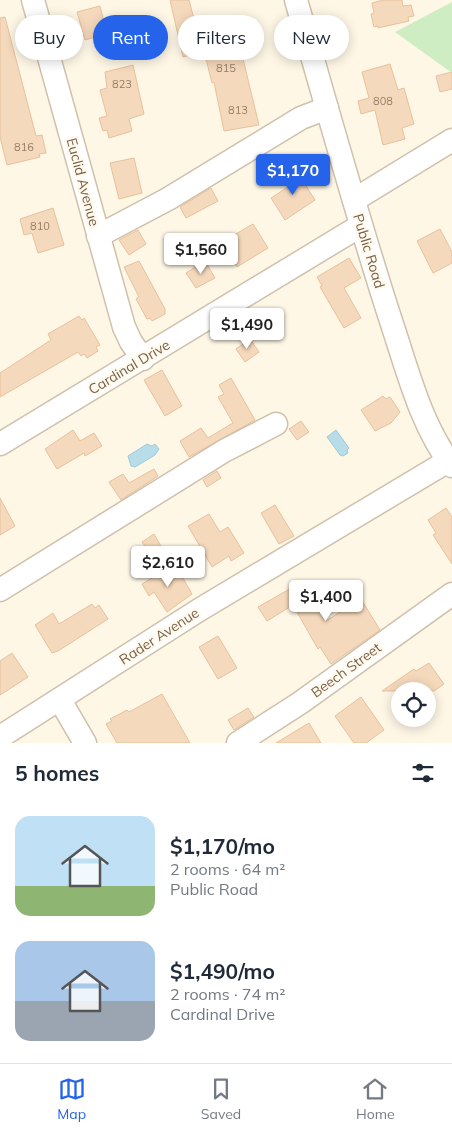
<!DOCTYPE html>
<meta charset="utf-8">
<style>
body{margin:0;font-family:Mulish,sans-serif;background:#f2f2f3;color:#1f2937;height:100vh;display:flex;flex-direction:column;font-size:19px;white-space:nowrap}
*{box-sizing:border-box;margin:0}
p{font-size:16px;color:#747a83}
.icon{flex:none;width:28px;height:28px;fill:none;stroke:currentColor;stroke-width:2;stroke-linecap:round;stroke-linejoin:round}
.map{position:relative;height:743px;overflow:hidden}
.drawer{display:flex;flex-direction:column;background:#fff;flex:1}
.drawer>*{flex:none}
.guide{position:absolute;left:15px;top:15px;width:422px;height:45px;display:flex;gap:10px}
.fabs{position:absolute;left:391px;top:682px;display:grid;gap:10px}
.fabs a{display:grid;place-items:center;width:45px;height:45px;border-radius:50%;background:#fff;box-shadow:0 2px 12px #0003;font-size:25px}
.price{position:absolute;translate:-50% -42px;padding:0 11px;border-radius:5px;background:#fff;color:#222;font-size:16px;line-height:32px;filter:drop-shadow(0 1px 2px #0008)}
.price::after{content:'';position:absolute;left:50%;top:30px;width:15px;height:11px;margin-left:-8px;background:inherit;clip-path:polygon(0 0,100% 0,50% 100%)}
.price.active{background:#2563eb;color:#fff}
ul{padding:0;list-style:none}
li{display:flex;align-items:center;gap:15px;height:125px;padding:0 15px}
li span{display:grid;place-items:center;flex:none;width:140px;height:100px;border-radius:15px;color:#555}
li>.icon{margin-inline-start:auto}
span .icon{width:60px;height:60px;fill:#fffc;stroke-width:1}
li b{font-size:21px}
h2{display:flex;justify-content:space-between;align-items:center;height:60px;padding:0 15px;font-size:21px}
.pill{padding:0 18px;border-radius:22px;background:#fff;box-shadow:0 2px 12px #0003;font-size:18px;line-height:45px}
.pill.active{background:#2563eb;color:#fff}
.tabs{display:flex;justify-content:space-around;align-items:center;height:70px;border-top:1px solid #e0e1e3;background:#fff;font-size:14px;color:#747a83}
.tabs a{display:grid;justify-items:center;gap:2px}
.tabs .active{color:#2563eb}
.map>svg:first-child{display:block}
.green{fill:#cfedc3}
.water{fill:#b9dce9;stroke:#9ecbdb}
.building{fill:#f5d9bc;stroke:#e8c19b}
.lines{fill:none;stroke-linecap:round;stroke-linejoin:round}
.minor-casing{stroke:#d0c0ab;stroke-width:25}
.minor{stroke:#fff;stroke-width:22}
.labels{text-anchor:middle;dominant-baseline:central;stroke-width:5;stroke-linejoin:round;paint-order:stroke}
.number-label{font-size:11px;fill:#987e66}
.street-label{font-size:14px;fill:#795f49;stroke:#fffaee}
</style>
<div class="map">
<svg width="452" height="743" viewBox="0 0 452 743">
<rect width="100%" height="100%" fill="#fef7e6"/>
<polygon class="green" points="452,2 452,73 395,32"/>
<g class="water">
<polygon points="336,430 349,448 347,450 348,453 343,456 340,455 327,437"/>
<polygon points="147,444 152,446 155,444 159,449 155,455 135,467 131,466 128,456"/>
</g>
<g class="building">
<polygon points="170,0 189,0 194,19 196,21 212,17 224,57 236,54 238,60 243,59 259,125 224,131 214,82 212,83 204,51 183,57"/>
<polygon points="383,0 402,0 403,6 411,5 414,16 408,17 409,21 378,28 378,26 374,27 371,14 374,13 372,3"/>
<polygon points="100,6 107,34 85,40 77,12"/>
<polygon points="5,17 36,136 42,135 46,153 39,154 40,157 7,165 0,137 0,18"/>
<polygon points="390,64 398,90 404,88 414,124 402,128 405,139 383,145 375,110 361,114 358,101 369,98 362,72"/>
<polygon points="133,65 144,114 129,119 132,131 109,138 107,130 103,131 99,118 107,116 100,90 107,88 105,72"/>
<polygon points="452,72 452,89 440,92 436,76"/>
<polygon points="134,158 142,193 119,199 110,163"/>
<polygon points="296,170 315,200 285,220 271,198 288,187 283,179"/>
<polygon points="211,188 218,201 186,218 180,207"/>
<polygon points="53,208 64,245 38,253 32,233 24,235 20,219"/>
<polygon points="253,224 268,248 237,267 222,242"/>
<polygon points="440,229 452,252 452,263 433,273 417,241"/>
<polygon points="138,230 146,244 129,255 119,240"/>
<polygon points="349,258 361,278 344,288 361,318 344,328 320,287 322,286 317,277"/>
<polygon points="139,261 165,309 165,314 152,321 150,318 147,319 136,299 139,297 124,267"/>
<polygon points="205,261 215,278 196,288 186,273"/>
<polygon points="79,316 82,320 84,318 100,345 96,347 98,351 87,358 84,354 81,356 78,352 0,397 0,373 51,340 48,334"/>
<polygon points="250,339 259,352 245,362 236,349"/>
<polygon points="162,370 182,406 165,416 144,380"/>
<polygon points="231,378 255,420 189,457 180,441 201,428 208,438 233,423 218,397 224,394 219,385"/>
<polygon points="383,396 386,399 390,397 400,412 391,423 375,431 361,410"/>
<polygon points="301,421 309,432 297,440 289,429"/>
<polygon points="73,430 80,441 94,433 102,446 85,456 84,453 57,469 45,449"/>
<polygon points="154,469 158,476 121,500 109,482 123,474 129,483"/>
<polygon points="217,471 221,478 207,487 203,480"/>
<polygon points="0,498 15,526 0,535"/>
<polygon points="275,505 294,536 279,544 261,513"/>
<polygon points="446,508 452,517 452,564 433,535 436,533 428,520"/>
<polygon points="209,514 220,532 228,527 244,553 231,561 229,556 212,567 188,526"/>
<polygon points="154,534 162,548 151,555 142,542"/>
<polygon points="171,566 176,575 180,573 192,594 167,612 154,592 149,596 142,584"/>
<polygon points="302,582 326,621 361,599 380,630 331,664 320,647 318,649 293,605 267,621 258,607"/>
<polygon points="92,604 95,608 99,605 108,619 58,651 52,653 35,625 53,613 59,624"/>
<polygon points="218,636 237,668 218,679 199,647"/>
<polygon points="12,653 28,677 0,695 0,661"/>
<polygon points="429,663 444,684 434,691 382,691 414,669 416,671"/>
<polygon points="162,694 190,743 117,743 106,724 112,721 110,719 127,710 129,712"/>
<polygon points="361,697 384,730 366,743 354,743 335,716"/>
<polygon points="248,708 254,717 234,730 228,720"/>
<polygon points="309,723 321,743 276,743"/>
</g>
<g class="lines">
<defs>
<g id="minor">
<polyline points="33,0 124,327 131,342 143,359"/>
<path d="M 296,0 C 327,108 357,217 392,324 C 408,372 421,425 452,466"/>
<polyline points="354,200 452,140"/>
<polyline points="98,236 168,199 301,118 327,108"/>
<polyline points="0,444 360,226"/>
<polyline points="0,590 224,451 276,424"/>
<polyline points="60,700 85,743"/>
<polyline points="0,737 199,610 448,461"/>
<polyline points="238,743 300,703 452,594"/>
</g>
</defs>
<use href="#minor" class="minor-casing"/>
<use href="#minor" class="minor"/>
</g>
<g class="labels">
<g class="number-label">
<text x="226" y="68">815</text>
<text x="122" y="84">823</text>
<text x="383" y="101">808</text>
<text x="238" y="110">813</text>
<text x="24" y="147">816</text>
<text x="40" y="226">810</text>
</g>
<g class="street-label">
<text transform="translate(83 182) rotate(75)">Euclid Avenue</text>
<text transform="translate(369 251) rotate(73)">Public Road</text>
<text transform="translate(129 367) rotate(-31)">Cardinal Drive</text>
<text transform="translate(159 636) rotate(-33)">Rader Avenue</text>
<text transform="translate(346 670) rotate(-36)">Beech Street</text>
</g>
</g>
</svg>
<div class="fabs">
<a><svg class="icon" aria-label="locate" viewBox="0 0 24 24"><circle cx="12" cy="12" r="6"/><path d="M12 2v4M12 18v4M2 12h4M18 12h4"/></svg></a>
</div>
<b class="price active" style="left:293px;top:196px">$1,170</b>
<b class="price" style="left:201px;top:275px">$1,560</b>
<b class="price" style="left:247px;top:350px">$1,490</b>
<b class="price" style="left:168px;top:588px">$2,610</b>
<b class="price" style="left:326px;top:622px">$1,400</b>
<div class="guide">
<a class="pill">Buy</a>
<a class="pill active">Rent</a>
<a class="pill">Filters</a>
<a class="pill">New</a>
</div>
</div>
<section class="drawer">
<h2>5 homes<svg class="icon" aria-label="filters" viewBox="0 0 24 24"><path d="M4 7h16M4 17h16"/><circle cx="9" cy="7" r="2"/><circle cx="15" cy="17" r="2"/></svg></h2>
<ul>
<li><span style="background:linear-gradient(#bfe0f5 70%,#8fb573 0)"><svg class="icon" aria-label="home" viewBox="0 0 24 24"><path d="M3 11l9-7 9 7M6 9v11h12V9"/></svg></span><div><b>$1,170/mo</b><p>2 rooms · 64 m²</p><p>Public Road</p></div></li>
<li><span style="background:linear-gradient(#a9c7e8 60%,#9aa5b1 0)"><svg class="icon" aria-label="home" viewBox="0 0 24 24"><path d="M3 11l9-7 9 7M6 9v11h12V9"/></svg></span><div><b>$1,490/mo</b><p>2 rooms · 74 m²</p><p>Cardinal Drive</p></div></li>
</ul>
</section>
<nav class="tabs">
<a class="active"><svg class="icon" aria-label="map" viewBox="0 0 24 24"><path d="M3 6l6-2 6 2 6-2v14l-6 2-6-2-6 2zM9 4v14M15 6v14"/></svg>Map</a>
<a><svg class="icon" aria-label="saved" viewBox="0 0 24 24"><path d="M7 4h10v16l-5-4-5 4z"/></svg>Saved</a>
<a><svg class="icon" aria-label="home" viewBox="0 0 24 24"><path d="M3 11l9-7 9 7M6 9v11h12V9"/></svg>Home</a>
</nav>
